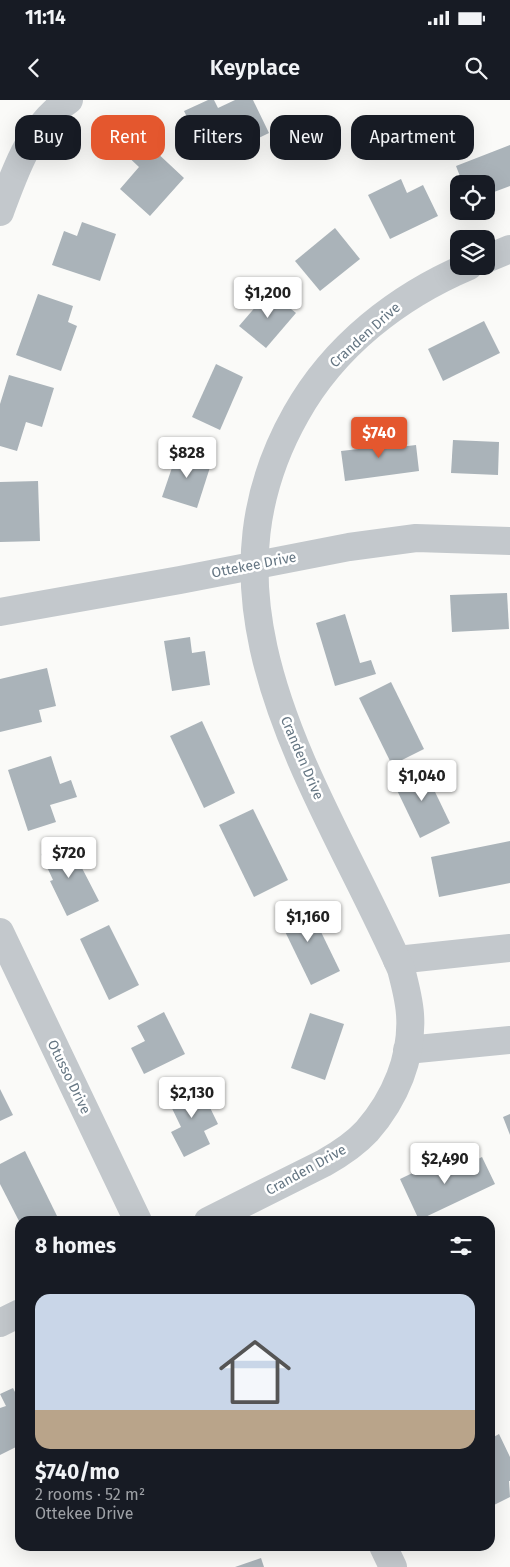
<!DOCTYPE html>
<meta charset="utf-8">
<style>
body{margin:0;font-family:"Fira Sans",sans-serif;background:#242831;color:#f1f3f6;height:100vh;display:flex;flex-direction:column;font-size:19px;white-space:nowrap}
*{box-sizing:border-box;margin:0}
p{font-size:16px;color:#9ea1a6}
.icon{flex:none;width:28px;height:28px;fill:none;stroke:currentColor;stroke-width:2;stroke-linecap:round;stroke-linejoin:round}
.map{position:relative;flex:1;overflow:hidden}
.sheet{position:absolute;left:15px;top:1116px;width:480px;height:335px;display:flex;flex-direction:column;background:#171b24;border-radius:15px;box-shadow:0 5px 20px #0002}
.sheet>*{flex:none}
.hud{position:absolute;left:15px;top:15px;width:480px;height:45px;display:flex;gap:10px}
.fabs{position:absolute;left:450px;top:75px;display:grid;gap:10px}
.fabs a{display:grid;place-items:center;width:45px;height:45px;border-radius:10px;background:#171b24;box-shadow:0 5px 20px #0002;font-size:25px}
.price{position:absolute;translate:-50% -42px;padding:0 11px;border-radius:5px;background:#fff;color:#222;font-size:16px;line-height:32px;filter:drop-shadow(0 1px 2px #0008)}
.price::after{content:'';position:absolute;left:50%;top:30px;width:15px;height:11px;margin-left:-8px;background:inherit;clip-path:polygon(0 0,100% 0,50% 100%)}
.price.selected{background:#e4572e;color:#fff}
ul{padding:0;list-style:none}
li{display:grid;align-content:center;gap:10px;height:265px;padding:0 20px}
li+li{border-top:1px solid #363941}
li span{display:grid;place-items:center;height:155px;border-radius:15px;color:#555}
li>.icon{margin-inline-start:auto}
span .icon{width:90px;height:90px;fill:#fffc;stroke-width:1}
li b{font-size:21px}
h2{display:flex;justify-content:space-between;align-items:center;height:60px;padding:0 20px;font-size:21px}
.chip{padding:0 18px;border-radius:15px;background:#171b24;box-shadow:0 5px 20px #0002;font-size:18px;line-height:45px}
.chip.selected{background:#e4572e;color:#fff}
.status{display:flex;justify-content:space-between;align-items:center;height:35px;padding:0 25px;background:#171b24;direction:ltr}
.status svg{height:14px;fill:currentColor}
header{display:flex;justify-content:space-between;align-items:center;height:65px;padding:0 20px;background:#171b24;font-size:22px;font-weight:600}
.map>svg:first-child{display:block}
.building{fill:#aab3b9}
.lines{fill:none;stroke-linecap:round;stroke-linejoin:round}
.minor{stroke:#c3c8cc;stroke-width:28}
.labels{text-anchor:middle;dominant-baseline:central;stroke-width:5;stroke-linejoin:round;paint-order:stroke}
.street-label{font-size:14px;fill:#657683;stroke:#fff}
</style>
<div class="status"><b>11:14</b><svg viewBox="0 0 49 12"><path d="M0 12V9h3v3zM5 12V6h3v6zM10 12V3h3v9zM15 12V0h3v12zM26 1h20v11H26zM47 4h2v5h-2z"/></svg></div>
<header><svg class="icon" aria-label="back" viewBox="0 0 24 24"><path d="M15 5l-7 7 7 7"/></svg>Keyplace<svg class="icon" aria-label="search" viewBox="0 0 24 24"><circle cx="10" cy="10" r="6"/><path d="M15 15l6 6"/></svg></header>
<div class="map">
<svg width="510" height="1467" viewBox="0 0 510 1467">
<rect width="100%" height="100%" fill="#fafaf8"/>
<g class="building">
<polygon points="208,0 214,0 218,8 235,0 253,0 269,33 224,55 215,38 201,45 184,11"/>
<polygon points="138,35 184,78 150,116 120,89 139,67 123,52"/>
<polygon points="510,45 510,86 486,95 486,84 463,84 456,66"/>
<polygon points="401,79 407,93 423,85 438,116 390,139 368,95"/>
<polygon points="82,122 116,134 100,181 52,165 64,131 77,136"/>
<polygon points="335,128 360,159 320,191 295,161"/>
<polygon points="269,191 296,213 266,248 239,226"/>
<polygon points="38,194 73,206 68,222 77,226 61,271 16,255"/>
<polygon points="484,221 500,253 443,281 428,249"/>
<polygon points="216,264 243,277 220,330 192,317"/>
<polygon points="9,275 54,288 42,327 26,322 17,351 0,346 0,304"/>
<polygon points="389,333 391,348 416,345 419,371 345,381 341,351 367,348 365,336"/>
<polygon points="453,340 499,342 498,375 451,373"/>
<polygon points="178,350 212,361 197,408 162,397"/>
<polygon points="38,381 40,441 0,442 0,382"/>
<polygon points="507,493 509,529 452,532 450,495"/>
<polygon points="345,514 360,563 371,560 376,574 335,586 316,523"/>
<polygon points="190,537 192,553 205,551 210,585 172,591 164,541"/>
<polygon points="47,568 56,606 39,610 42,622 0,632 0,579"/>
<polygon points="391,582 424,649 392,665 359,598"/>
<polygon points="202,621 235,693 204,708 170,636"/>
<polygon points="51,656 60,684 71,680 77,697 50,705 56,722 28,731 8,670"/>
<polygon points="423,667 450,723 420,738 393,682"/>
<polygon points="253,709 288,780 254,797 219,725"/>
<polygon points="68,741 99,801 67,816 50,781 53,780 41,754"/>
<polygon points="510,741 510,783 439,797 431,757"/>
<polygon points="306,801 340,871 311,885 277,815"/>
<polygon points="109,825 139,885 109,900 80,839"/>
<polygon points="164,912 185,954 144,974 131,948 145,941 137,926"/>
<polygon points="310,913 344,924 325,980 291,968"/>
<polygon points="198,983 218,1024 204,1031 210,1044 184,1057 171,1032 181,1027 167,998"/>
<polygon points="0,989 13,1015 0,1021"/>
<polygon points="510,1014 510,1035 503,1017"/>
<polygon points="25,1051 58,1118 51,1121 19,1121 0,1084 0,1064"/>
<polygon points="446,1057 453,1071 482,1057 495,1084 419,1120 400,1079"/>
<polygon points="13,1288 20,1302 20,1345 0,1355 0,1308 6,1306 0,1294"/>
<polygon points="499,1334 510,1357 510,1381 509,1381 510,1397 490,1407 490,1339"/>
<polygon points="261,1458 264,1467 235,1467"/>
</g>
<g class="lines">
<g class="minor">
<path d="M 0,112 C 16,69 30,26 69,0"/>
<polyline points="486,159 510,149"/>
<polyline points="0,512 180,480 349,447 416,438 510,441"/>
<polyline points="0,832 138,1121"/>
<polyline points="397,860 510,848"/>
<polyline points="407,950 510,940"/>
<path d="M 208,1121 L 324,1063 C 340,1054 355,1044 367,1031 C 395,999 413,957 410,914 C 409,899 405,884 401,869 C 323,692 185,510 296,314 C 334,246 398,196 469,166"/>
<polyline points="0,1223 20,1213"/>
<polyline points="383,1446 393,1467"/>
</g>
</g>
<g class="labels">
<g class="street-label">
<text transform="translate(365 235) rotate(-42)">Cranden Drive</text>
<text transform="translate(254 465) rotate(-11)">Ottekee Drive</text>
<text transform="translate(302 658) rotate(67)">Cranden Drive</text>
<text transform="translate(69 977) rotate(64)">Otusso Drive</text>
<text transform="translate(306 1070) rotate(-29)">Cranden Drive</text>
</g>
</g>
</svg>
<div class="fabs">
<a><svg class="icon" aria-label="locate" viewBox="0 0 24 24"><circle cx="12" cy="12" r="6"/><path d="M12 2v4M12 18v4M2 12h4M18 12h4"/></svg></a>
<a><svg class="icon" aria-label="layers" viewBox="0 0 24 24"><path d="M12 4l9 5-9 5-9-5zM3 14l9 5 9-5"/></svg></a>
</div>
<b class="price" style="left:268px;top:219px">$1,200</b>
<b class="price selected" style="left:379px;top:359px">$740</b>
<b class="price" style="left:187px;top:379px">$828</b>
<b class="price" style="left:422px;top:702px">$1,040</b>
<b class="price" style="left:69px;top:779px">$720</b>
<b class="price" style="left:308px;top:843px">$1,160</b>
<b class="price" style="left:192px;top:1019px">$2,130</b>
<b class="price" style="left:445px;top:1085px">$2,490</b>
<div class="hud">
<a class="chip">Buy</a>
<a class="chip selected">Rent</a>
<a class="chip">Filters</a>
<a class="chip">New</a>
<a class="chip">Apartment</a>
</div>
<section class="sheet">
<h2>8 homes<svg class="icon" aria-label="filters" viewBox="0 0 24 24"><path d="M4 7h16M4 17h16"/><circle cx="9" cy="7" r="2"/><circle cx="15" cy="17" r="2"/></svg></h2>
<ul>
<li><span style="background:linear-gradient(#c9d6e8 75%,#b9a48a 0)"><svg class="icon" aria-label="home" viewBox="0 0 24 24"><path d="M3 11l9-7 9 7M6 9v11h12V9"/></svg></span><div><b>$740/mo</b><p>2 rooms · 52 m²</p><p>Ottekee Drive</p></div></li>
</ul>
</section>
</div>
